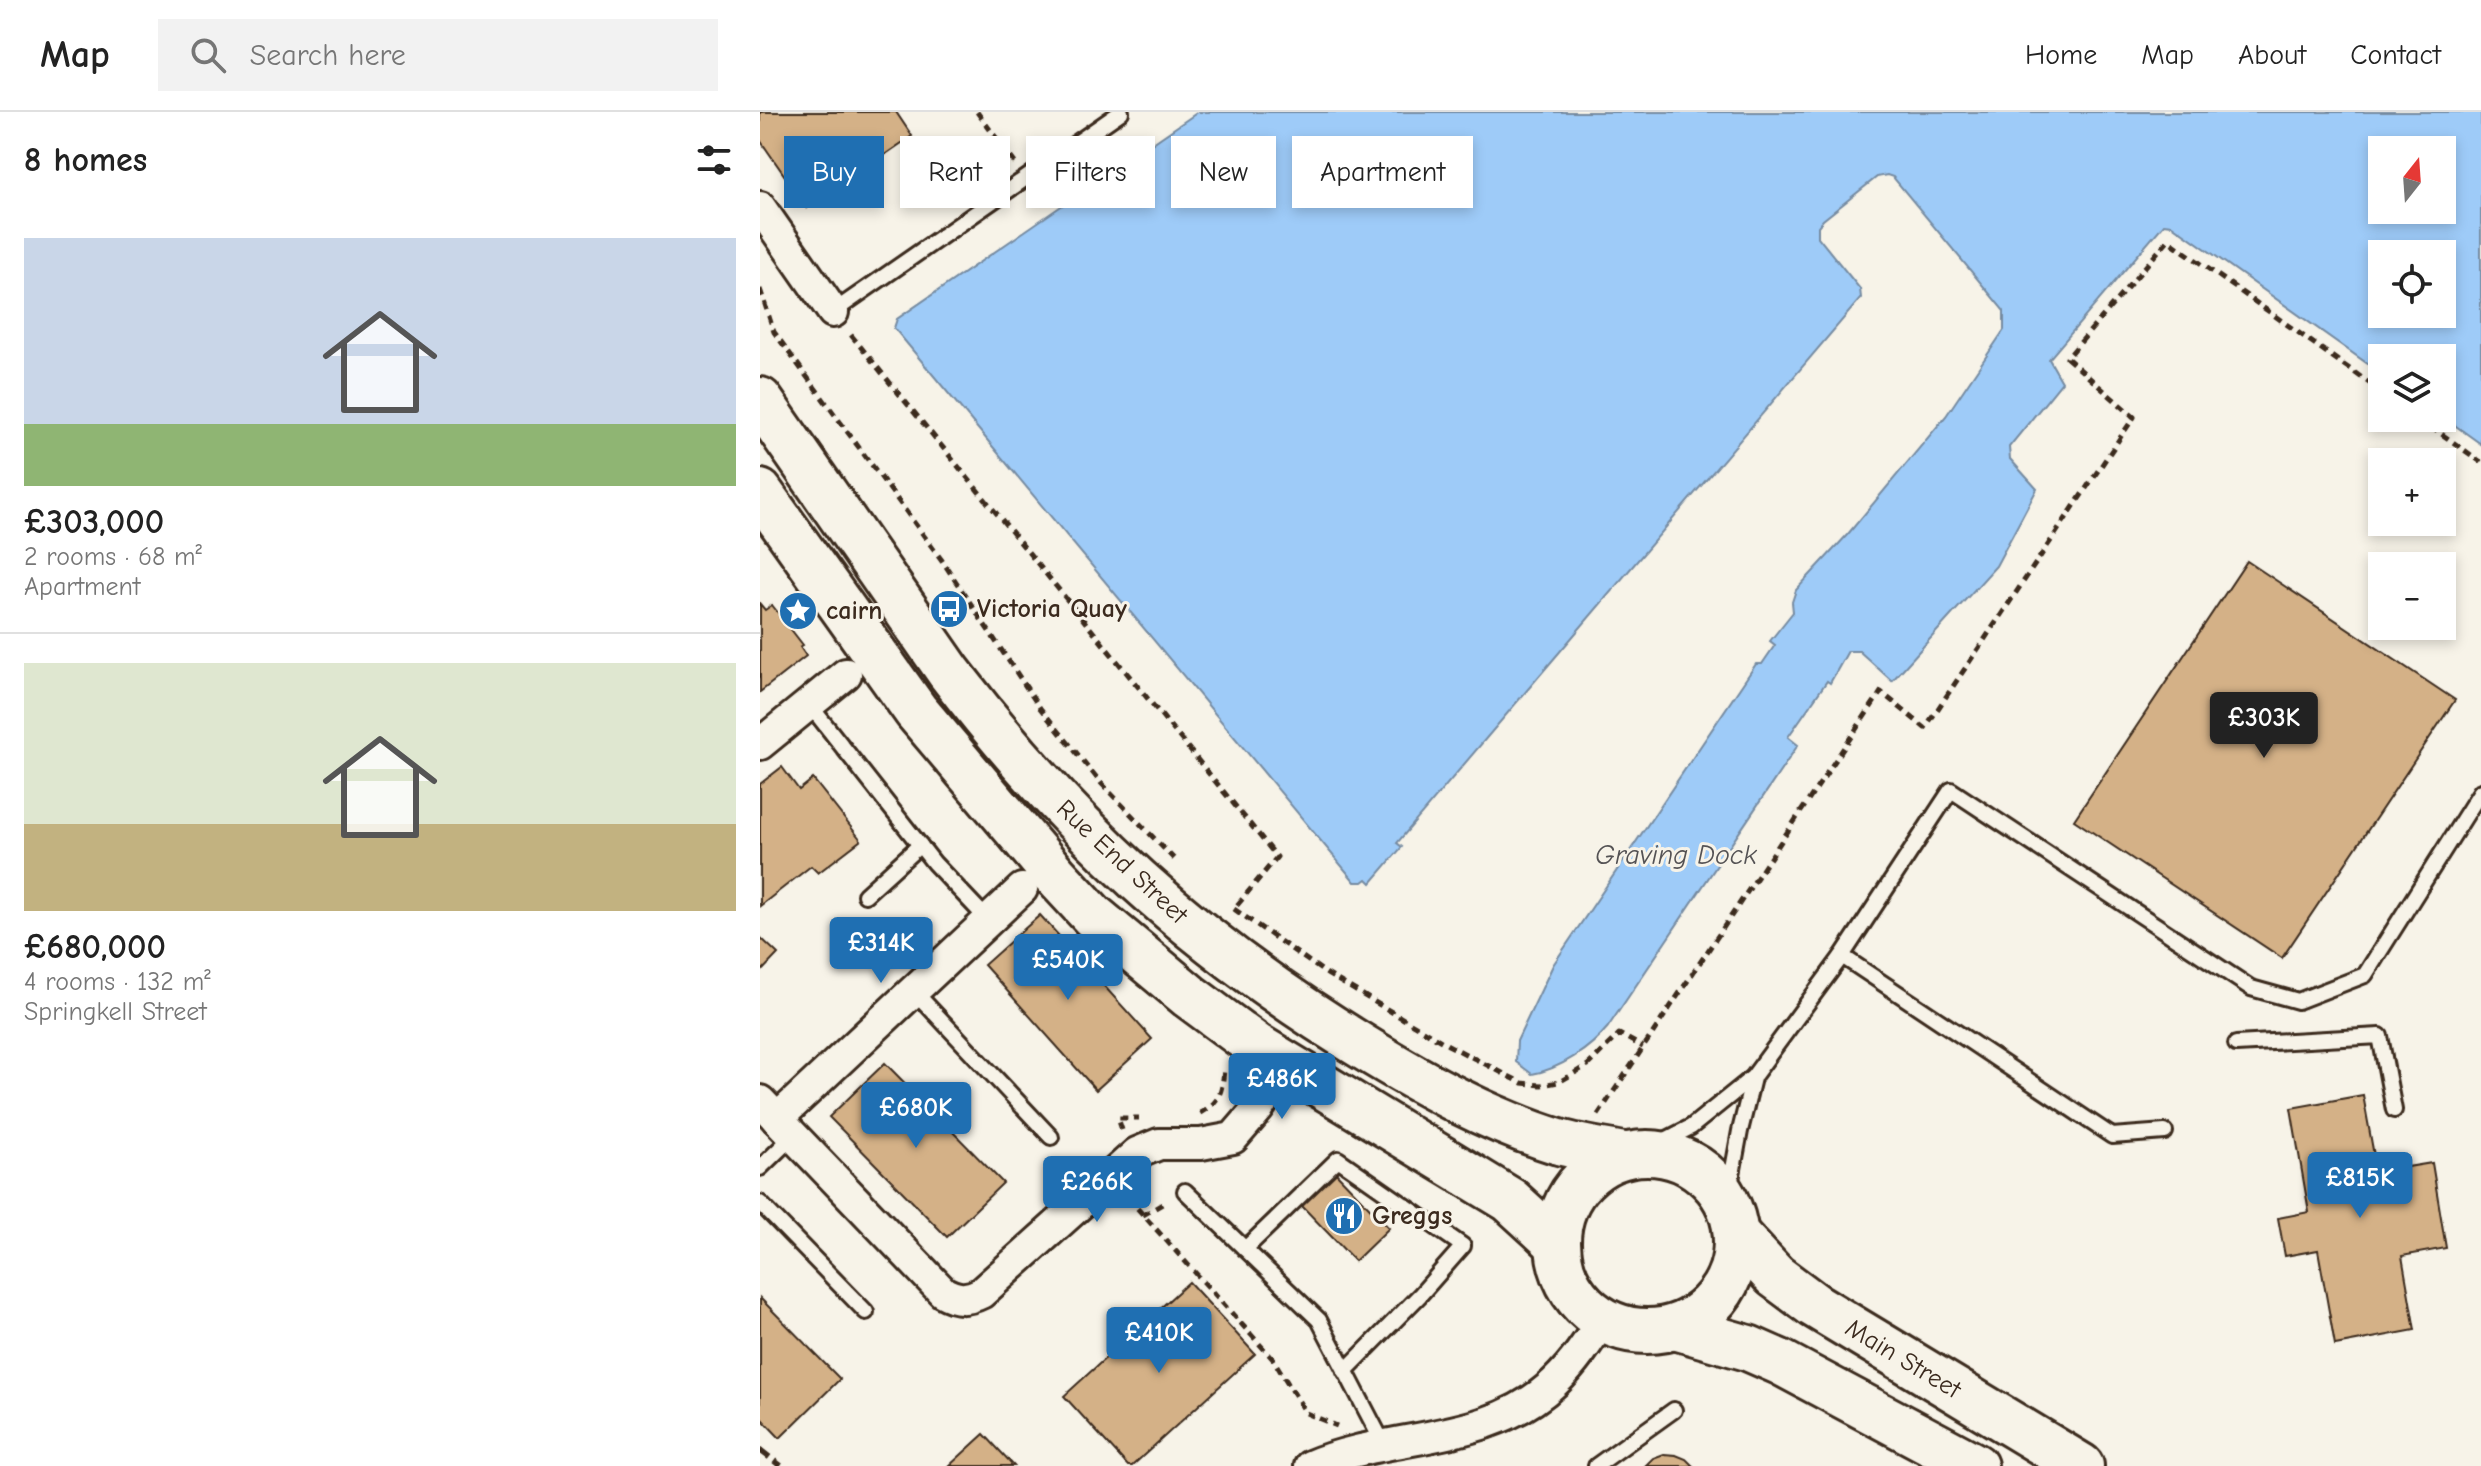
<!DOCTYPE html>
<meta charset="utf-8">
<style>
body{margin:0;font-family:"Comic Neue",sans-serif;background:#f2f2f2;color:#222;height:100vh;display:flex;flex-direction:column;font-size:30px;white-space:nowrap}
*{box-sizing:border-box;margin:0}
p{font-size:26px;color:#767676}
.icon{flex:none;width:44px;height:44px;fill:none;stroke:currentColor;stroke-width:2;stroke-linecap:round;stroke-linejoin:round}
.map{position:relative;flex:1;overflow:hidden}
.side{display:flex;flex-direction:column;background:#fff;width:760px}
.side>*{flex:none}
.banner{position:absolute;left:24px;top:24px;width:760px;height:72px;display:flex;gap:16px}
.needle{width:52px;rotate:17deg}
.buttons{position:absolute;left:1608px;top:24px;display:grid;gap:16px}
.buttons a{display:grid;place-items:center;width:88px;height:88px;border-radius:0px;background:#fff;box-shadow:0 4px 12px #0003;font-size:40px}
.price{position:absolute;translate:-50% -68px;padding:0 18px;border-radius:8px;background:#1f6fb2;color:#fff;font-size:26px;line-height:52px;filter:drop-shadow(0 2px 4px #0008)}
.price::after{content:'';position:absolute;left:50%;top:48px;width:24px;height:18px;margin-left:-12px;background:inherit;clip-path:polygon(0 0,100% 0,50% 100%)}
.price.active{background:#222;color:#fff}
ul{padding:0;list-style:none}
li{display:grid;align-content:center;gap:16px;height:424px;padding:0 24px}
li+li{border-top:2px solid #e0e0e0}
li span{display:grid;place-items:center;height:248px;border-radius:0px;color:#555}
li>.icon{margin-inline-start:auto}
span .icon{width:144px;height:144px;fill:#fffc;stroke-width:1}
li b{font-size:34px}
h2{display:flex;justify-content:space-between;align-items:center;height:96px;padding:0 24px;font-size:34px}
.chip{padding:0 28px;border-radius:0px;background:#fff;box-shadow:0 4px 12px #0003;font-size:28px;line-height:72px}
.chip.active{background:#1f6fb2;color:#fff}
header{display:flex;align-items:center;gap:48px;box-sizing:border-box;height:112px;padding:0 40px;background:#fff;border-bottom:2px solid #e0e0e0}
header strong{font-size:38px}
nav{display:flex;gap:44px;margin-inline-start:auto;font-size:28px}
.search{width:560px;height:72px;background:#f2f2f2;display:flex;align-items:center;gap:20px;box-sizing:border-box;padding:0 28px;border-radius:0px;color:#767676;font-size:30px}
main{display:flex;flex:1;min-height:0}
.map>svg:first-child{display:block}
.water{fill:#9ecbf8;stroke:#768ba1;stroke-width:2;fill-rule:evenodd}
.building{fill:#d4b187;stroke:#3b2a1e;stroke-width:2}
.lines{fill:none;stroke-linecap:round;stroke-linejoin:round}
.lane-casing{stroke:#3b2a1e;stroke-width:20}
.street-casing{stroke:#3b2a1e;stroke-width:36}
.highway-casing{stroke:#3b2a1e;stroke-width:50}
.path{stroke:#3b2a1e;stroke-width:5;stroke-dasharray:8 6;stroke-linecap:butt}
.lane{stroke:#f7f3e8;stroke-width:14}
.street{stroke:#f7f3e8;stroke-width:30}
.highway{stroke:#f7f3e8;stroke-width:44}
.rail{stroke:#3b2a1e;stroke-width:6;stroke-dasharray:12 6;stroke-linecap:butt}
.labels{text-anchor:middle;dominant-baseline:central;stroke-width:6;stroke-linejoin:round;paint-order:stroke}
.poi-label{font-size:26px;font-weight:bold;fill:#3b2a1e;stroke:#f7f3e8;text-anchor:start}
.street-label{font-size:26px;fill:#3b2a1e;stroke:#f7f3e8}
.water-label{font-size:28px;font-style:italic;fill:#545254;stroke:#f7f3e8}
</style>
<header>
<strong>Map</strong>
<div class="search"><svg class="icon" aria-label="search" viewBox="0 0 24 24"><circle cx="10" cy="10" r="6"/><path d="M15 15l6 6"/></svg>Search here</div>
<nav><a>Home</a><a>Map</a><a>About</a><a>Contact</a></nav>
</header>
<main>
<section class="side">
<h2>8 homes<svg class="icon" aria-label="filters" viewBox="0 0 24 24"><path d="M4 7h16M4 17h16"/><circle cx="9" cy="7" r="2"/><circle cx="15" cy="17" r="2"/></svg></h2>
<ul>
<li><span style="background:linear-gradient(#c9d6e8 75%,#8fb573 0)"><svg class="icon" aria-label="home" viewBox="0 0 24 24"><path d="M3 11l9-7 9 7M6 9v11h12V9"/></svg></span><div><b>£303,000</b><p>2 rooms · 68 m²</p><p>Apartment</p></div></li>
<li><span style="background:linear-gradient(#dfe7d0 65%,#c2b280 0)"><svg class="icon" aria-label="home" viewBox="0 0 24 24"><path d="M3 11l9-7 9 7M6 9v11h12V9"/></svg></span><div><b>£680,000</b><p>4 rooms · 132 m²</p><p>Springkell Street</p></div></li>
</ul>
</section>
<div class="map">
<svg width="1721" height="1354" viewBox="0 0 1721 1354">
<rect width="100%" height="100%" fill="#f7f3e8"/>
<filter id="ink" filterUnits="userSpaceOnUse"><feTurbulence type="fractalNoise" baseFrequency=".0125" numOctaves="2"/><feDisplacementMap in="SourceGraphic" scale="16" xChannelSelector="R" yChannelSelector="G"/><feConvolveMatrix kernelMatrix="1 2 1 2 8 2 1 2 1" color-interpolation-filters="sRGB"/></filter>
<g filter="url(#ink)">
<path class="water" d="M 438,0 L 1721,0 L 1721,332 L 1682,304 L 1682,246 L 1622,246 L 1622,262 L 1412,113 L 1404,112 L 1289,247 L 1302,270 L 1249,335 L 1250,347 L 1277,377 L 1236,454 L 1132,569 L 1099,539 L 1088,539 L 1070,571 L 1067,569 L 1028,625 L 1038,633 L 848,915 C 830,937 800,957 772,962 L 756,950 L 757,929 L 793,853 L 996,552 L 1002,552 L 1015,533 L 1010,529 L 1033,500 L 1032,490 L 1036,478 L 1088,422 L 1186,304 L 1244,218 L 1244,199 L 1133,65 L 1127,63 L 1117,65 L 1063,108 L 1058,114 L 1058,125 L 1100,177 L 1101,186 L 637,731 L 642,735 L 611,771 L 607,767 L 603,770 L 595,770 L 134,216 L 137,207 ZM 1622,38 L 1682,38 L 1682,98 L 1622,98 ZM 1622,142 L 1682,142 L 1682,202 L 1622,202 Z"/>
<g class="building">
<polygon points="0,0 136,0 152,24 47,96 0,28"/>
<polygon points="1487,449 1695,588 1522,846 1314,708"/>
<polygon points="0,492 5,498 12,493 43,533 40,535 46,544 0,580"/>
<polygon points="22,655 39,678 53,667 101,728 58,761 51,754 0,794 0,672"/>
<polygon points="280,803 392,927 336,978 224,853"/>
<polygon points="0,825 18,842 0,861"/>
<polygon points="125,951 243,1071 187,1125 69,1005"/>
<polygon points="1603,983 1617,1060 1672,1051 1686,1136 1642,1144 1655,1218 1575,1233 1558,1138 1525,1144 1518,1106 1549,1100 1531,996"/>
<polygon points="574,1059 629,1116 595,1149 540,1092"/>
<polygon points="429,1170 495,1242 372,1354 368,1354 304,1284"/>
<polygon points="0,1186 80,1267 20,1326 0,1305"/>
<polygon points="224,1322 254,1354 189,1354"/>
<polygon points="904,1342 916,1343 926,1347 933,1354 885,1354 893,1346"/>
</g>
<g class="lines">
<defs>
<g id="lane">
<polyline points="73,200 361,0"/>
<polyline points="49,592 174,751 229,809"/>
<polyline points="105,783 160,733"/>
<polyline points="1082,844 1352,1024 1405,1020"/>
<polyline points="154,879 291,1025"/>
<polyline points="1476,932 1620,924 1634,998"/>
<polyline points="880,1041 931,1015 993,965 1082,844 1191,678 1491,876 1538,889 1605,863 1721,679"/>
<polyline points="0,1056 33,1024"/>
<polyline points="425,1079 559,1208 624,1333"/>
<polyline points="967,1090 980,1019 993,966"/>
<polyline points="0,1091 106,1200"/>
<polyline points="485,1137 578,1047 703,1134 660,1183 585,1259"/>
<polyline points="836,1354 914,1298"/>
</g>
<g id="street">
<polyline points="0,95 73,200"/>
<polyline points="0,632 86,562"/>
<path d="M 0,989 L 183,1180 C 197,1188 207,1188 221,1181 L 377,1041 L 399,1032 L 441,1032 L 473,1026 L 498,997 L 526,953"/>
<polyline points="17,1007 262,777"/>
<path d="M 550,1354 C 629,1320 729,1334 795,1270 C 814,1252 829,1229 843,1207"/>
</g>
<g id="highway">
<path d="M 0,288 L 189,560 C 308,716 435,833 603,935 C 665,973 730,1009 799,1030 C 821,1036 843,1039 864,1043"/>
<polyline points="0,380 156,599 295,763 333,804 429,884 495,933 750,1088 798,1132"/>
<circle cx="887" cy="1130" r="89"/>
<polyline points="977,1123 1015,1164 1054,1193 1321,1354"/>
<polyline points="915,1215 988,1236 1020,1250 1215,1354"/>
</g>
</defs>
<use href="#lane" class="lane-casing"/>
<use href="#street" class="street-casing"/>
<use href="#highway" class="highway-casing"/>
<g class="path">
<polyline points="217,0 255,51"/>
<polyline points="0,177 14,220 181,447 280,596 341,671 414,747"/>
<polyline points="91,223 517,745 474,797"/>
<polyline points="1659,306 1721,350"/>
<polyline points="474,797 567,862 688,933 762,971 781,973 799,970 828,953 859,922 883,935"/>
<path d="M 440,1001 C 461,989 462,980 464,957"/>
<polyline points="838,1003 1121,580 1165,616 1374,305 1307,246 1408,128 1622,280"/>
<polyline points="362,1018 358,1006 379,1006"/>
<polyline points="368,1086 513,1247 546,1301 577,1314"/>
<polyline points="383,1103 406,1090"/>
</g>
<use href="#lane" class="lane"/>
<use href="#street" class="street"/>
<use href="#highway" class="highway"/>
<polyline class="rail" points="0,1338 21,1354"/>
</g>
</g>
<defs>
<symbol id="bus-disc" viewBox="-11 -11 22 22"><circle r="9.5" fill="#1f6fb2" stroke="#f7f3e8"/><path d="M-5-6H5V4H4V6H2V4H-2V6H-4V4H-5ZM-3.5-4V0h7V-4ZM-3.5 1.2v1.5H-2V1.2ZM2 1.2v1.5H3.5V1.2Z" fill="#fff"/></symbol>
<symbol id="sight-disc" viewBox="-11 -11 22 22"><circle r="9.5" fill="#1f6fb2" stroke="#f7f3e8"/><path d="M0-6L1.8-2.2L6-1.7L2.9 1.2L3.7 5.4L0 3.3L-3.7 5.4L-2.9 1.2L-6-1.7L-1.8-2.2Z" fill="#fff"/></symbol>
<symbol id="restaurant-disc" viewBox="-11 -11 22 22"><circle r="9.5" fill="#1f6fb2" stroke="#f7f3e8"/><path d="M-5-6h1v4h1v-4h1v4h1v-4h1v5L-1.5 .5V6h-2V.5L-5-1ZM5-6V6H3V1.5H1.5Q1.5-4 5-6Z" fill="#fff"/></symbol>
</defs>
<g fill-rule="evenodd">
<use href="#bus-disc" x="167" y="475" width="44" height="44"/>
<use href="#sight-disc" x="16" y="477" width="44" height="44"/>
<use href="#restaurant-disc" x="562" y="1082" width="44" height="44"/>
</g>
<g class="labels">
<g class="poi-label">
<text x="217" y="497">Victoria Quay</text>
<text x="66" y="499">cairn</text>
<text x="612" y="1104">Greggs</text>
</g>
<g class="street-label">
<text transform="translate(362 750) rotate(43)">Rue End Street</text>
<text transform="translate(1143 1247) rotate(31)">Main Street</text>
</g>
<g class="water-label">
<text x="916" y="743">Graving Dock</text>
</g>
</g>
</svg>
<div class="buttons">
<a><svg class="needle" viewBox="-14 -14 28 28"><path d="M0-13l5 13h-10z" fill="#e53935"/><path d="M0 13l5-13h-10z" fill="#767676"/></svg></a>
<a><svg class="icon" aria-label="locate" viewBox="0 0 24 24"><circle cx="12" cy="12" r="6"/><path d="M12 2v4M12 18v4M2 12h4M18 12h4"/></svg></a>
<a><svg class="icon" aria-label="layers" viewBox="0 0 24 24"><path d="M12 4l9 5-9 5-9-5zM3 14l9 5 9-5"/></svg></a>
<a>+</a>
<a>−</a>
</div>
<b class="price active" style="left:1504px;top:648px">£303K</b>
<b class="price" style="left:121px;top:873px">£314K</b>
<b class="price" style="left:308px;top:890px">£540K</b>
<b class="price" style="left:522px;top:1009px">£486K</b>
<b class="price" style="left:156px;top:1038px">£680K</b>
<b class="price" style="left:1600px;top:1108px">£815K</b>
<b class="price" style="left:337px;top:1112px">£266K</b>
<b class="price" style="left:399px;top:1263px">£410K</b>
<div class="banner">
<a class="chip active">Buy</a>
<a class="chip">Rent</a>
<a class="chip">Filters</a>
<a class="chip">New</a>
<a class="chip">Apartment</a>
</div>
</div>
</main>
